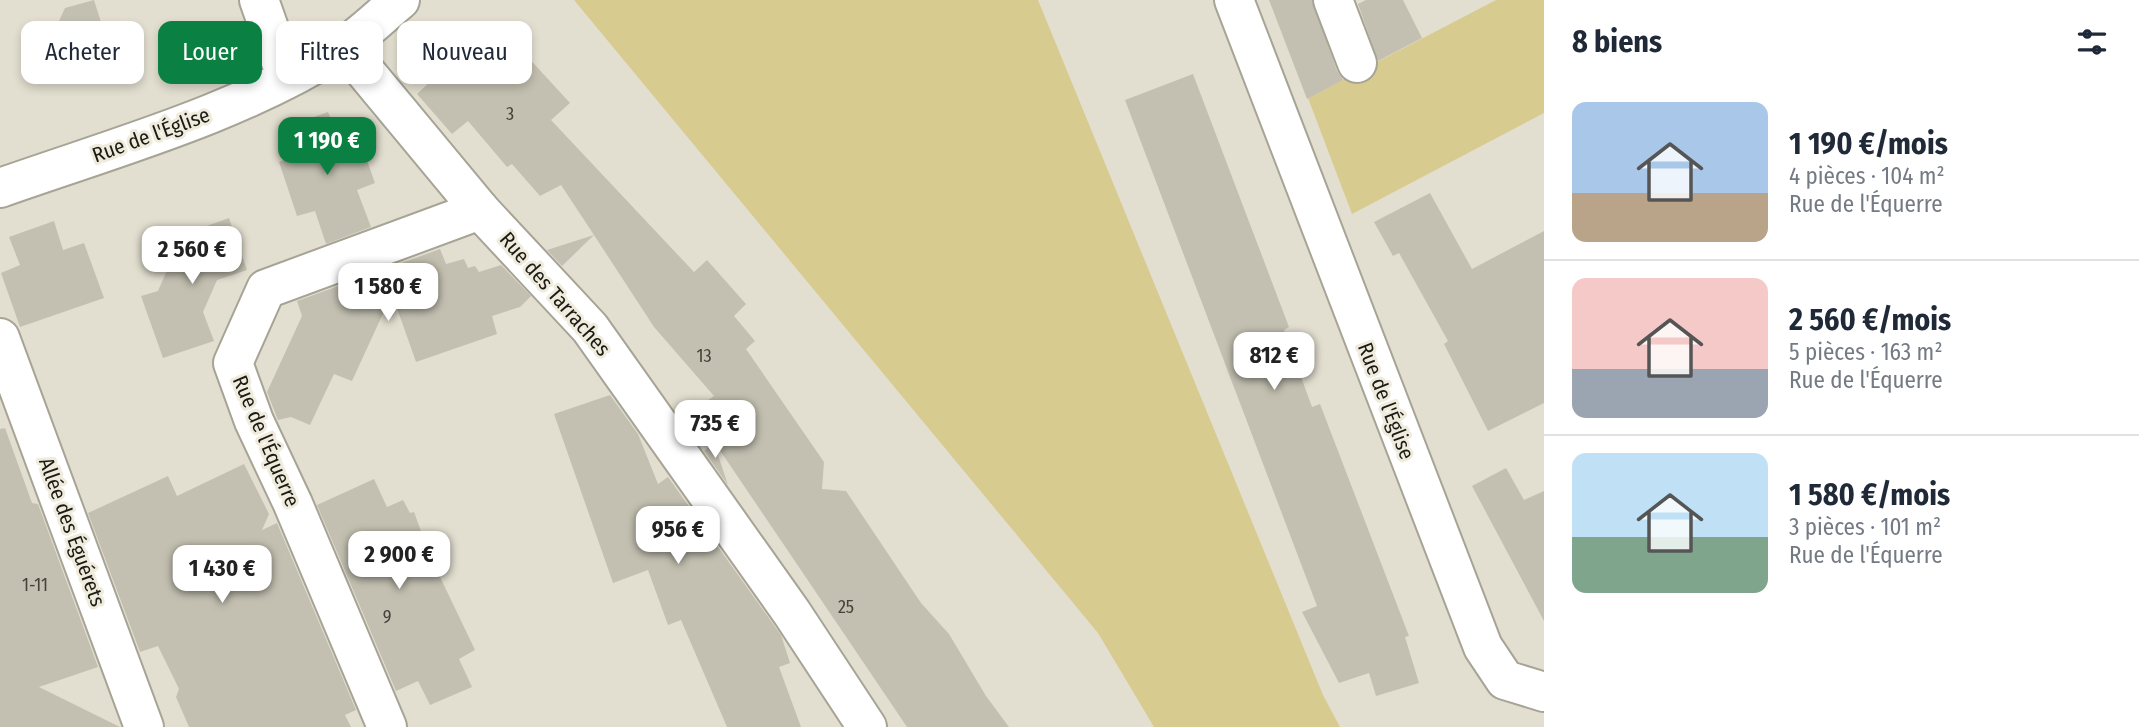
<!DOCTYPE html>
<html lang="fr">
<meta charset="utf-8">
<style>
body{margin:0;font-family:"Fira Sans Condensed",sans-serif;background:#f2f2f3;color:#1f2937;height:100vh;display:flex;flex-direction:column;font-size:26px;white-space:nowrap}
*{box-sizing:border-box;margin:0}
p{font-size:23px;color:#747a83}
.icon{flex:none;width:38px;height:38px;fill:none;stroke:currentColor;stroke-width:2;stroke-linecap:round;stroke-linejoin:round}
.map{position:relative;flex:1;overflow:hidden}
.side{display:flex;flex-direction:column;background:#fff;width:595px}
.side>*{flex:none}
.guide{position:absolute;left:21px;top:21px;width:665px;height:63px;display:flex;gap:14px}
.price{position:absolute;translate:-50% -60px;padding:0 16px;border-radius:14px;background:#fff;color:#222;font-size:23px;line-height:46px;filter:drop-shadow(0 2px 4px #0008)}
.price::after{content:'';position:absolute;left:50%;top:42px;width:21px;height:16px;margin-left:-10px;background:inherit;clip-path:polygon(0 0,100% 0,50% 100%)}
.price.current{background:#0b8043;color:#fff}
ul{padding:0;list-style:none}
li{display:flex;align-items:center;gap:21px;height:175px;padding:0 28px}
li+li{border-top:2px solid #e0e1e3}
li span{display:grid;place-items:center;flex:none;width:196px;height:140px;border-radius:14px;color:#555}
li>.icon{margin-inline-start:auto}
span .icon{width:84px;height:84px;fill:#fffc;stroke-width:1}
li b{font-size:30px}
h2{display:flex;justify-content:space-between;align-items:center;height:84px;padding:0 28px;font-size:30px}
.pill{padding:0 24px;border-radius:14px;background:#fff;box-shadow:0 4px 10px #0003;font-size:24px;line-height:63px}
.pill.current{background:#0b8043;color:#fff}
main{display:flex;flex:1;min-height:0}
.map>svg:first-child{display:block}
.green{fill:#d8cb90}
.building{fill:#c3c0b1}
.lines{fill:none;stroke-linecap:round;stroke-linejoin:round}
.minor-casing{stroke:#a7a496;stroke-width:42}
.minor{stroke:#fff;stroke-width:38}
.labels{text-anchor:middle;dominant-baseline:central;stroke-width:6;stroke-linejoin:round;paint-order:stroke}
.number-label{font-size:18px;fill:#45443b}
.street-label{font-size:21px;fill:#1b1a14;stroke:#efecdd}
</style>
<main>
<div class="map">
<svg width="1544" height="727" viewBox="0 0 1544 727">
<rect width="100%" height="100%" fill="#e2dfd0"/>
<g class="green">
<polygon points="574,0 1038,0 1323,695 1340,727 1154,727 1098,633"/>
<polygon points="1496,0 1544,0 1544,113 1352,214 1308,98"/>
</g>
<g class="building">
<polygon points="94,0 112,57 54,78 37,27 59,21 65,8"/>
<polygon points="1269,0 1312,0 1337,71 1343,80 1307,99"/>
<polygon points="1366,0 1403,0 1422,38 1378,61 1358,4"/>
<polygon points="464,50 476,65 495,66 510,67 525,54 570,103 551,120 694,272 707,260 746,304 734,316 755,341 746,349 824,462 822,489 846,491 921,603 949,634 986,696 1009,727 907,727 715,443 725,435 704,403 714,396 654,327 594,235 562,266 547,250 594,235 561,185 540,196 512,164 507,167 468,121 452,134 417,94"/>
<polygon points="1193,74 1289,327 1284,330 1312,407 1320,404 1409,636 1405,637 1419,683 1376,696 1369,673 1339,683 1302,612 1317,606 1125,100"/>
<polygon points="328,112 343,146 360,141 375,183 357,190 371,227 326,244 315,211 297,216 279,162 294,156 284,128"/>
<polygon points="1430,193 1472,269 1544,231 1544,403 1488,431 1444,344 1448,341 1399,253 1393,256 1374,222"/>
<polygon points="229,218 247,270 217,280 203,312 214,341 163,358 141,296 158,291 165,275 173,259 168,240"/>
<polygon points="54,221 63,250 84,243 104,298 20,327 1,273 20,265 9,237"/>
<polygon points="440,249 446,264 464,259 468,268 475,266 479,272 501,265 531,296 520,307 492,316 497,334 416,362 392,294 352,381 334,374 310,425 291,417 278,420 267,392 302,316 297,301"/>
<polygon points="610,395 638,434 658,484 668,477 781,635 790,663 779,667 801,727 727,727 681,620 668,625 648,570 613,583 554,414"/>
<polygon points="5,428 32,503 38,504 98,667 39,687 120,727 0,727 0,429"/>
<polygon points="714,443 728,485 704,451"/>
<polygon points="244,464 269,514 262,530 277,523 356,710 345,715 351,727 189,727 176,697 179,689 158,646 140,652 88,513 168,476 177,496"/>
<polygon points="1506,468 1524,500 1544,491 1544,621 1472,486"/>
<polygon points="374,479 387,507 403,500 410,513 414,512 430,556 475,650 459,659 472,687 430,705 418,681 396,691 317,505"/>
</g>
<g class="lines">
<defs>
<g id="minor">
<polyline points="259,0 287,79"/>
<polyline points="1234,0 1483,647 1505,680 1544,692"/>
<polyline points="1333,0 1357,63"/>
<polyline points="344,46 480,210 590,328 792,613 867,727"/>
<path d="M 0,188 C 116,147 238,114 342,48 C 363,34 381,16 400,0"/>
<polyline points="0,338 144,727"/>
<polyline points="387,727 293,504 254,421 233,363 266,289 480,210"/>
</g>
</defs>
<use href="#minor" class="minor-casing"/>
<use href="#minor" class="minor"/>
</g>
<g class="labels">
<g class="number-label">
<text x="510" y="114">3</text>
<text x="704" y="356">13</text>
<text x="35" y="585">1-11</text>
<text x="846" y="607">25</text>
<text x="387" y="617">9</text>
</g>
<g class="street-label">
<text transform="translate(151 135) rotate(-20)">Rue de l'Église</text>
<text transform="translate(555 294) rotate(49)">Rue des Tarraches</text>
<text transform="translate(1386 401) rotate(69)">Rue de l'Église</text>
<text transform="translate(266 441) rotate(67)">Rue de l'Équerre</text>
<text transform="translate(72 532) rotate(70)">Allée des Éguérets</text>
</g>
</g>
</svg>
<b class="price current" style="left:327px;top:177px">1 190 €</b>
<b class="price" style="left:192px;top:286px">2 560 €</b>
<b class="price" style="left:388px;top:323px">1 580 €</b>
<b class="price" style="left:1274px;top:392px">812 €</b>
<b class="price" style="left:715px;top:460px">735 €</b>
<b class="price" style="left:678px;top:566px">956 €</b>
<b class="price" style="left:399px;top:591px">2 900 €</b>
<b class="price" style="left:222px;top:605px">1 430 €</b>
<div class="guide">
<a class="pill">Acheter</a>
<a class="pill current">Louer</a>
<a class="pill">Filtres</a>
<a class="pill">Nouveau</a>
</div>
</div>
<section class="side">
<h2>8 biens<svg class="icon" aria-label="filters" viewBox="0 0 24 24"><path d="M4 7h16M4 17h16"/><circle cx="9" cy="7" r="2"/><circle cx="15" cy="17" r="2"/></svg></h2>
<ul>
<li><span style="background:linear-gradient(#a9c7e8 65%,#b9a48a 0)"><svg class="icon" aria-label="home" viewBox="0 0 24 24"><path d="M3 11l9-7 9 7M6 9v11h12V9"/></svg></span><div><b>1 190 €/mois</b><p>4 pièces · 104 m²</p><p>Rue de l'Équerre</p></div></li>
<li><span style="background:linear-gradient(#f6c9c9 65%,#9aa5b1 0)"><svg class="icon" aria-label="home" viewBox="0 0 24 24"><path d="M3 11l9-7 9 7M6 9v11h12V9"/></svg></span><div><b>2 560 €/mois</b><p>5 pièces · 163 m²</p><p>Rue de l'Équerre</p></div></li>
<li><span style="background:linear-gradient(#bfe0f5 60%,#7fa58c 0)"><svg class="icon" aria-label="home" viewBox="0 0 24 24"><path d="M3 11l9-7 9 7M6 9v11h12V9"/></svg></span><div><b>1 580 €/mois</b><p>3 pièces · 101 m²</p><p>Rue de l'Équerre</p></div></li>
</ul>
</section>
</main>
